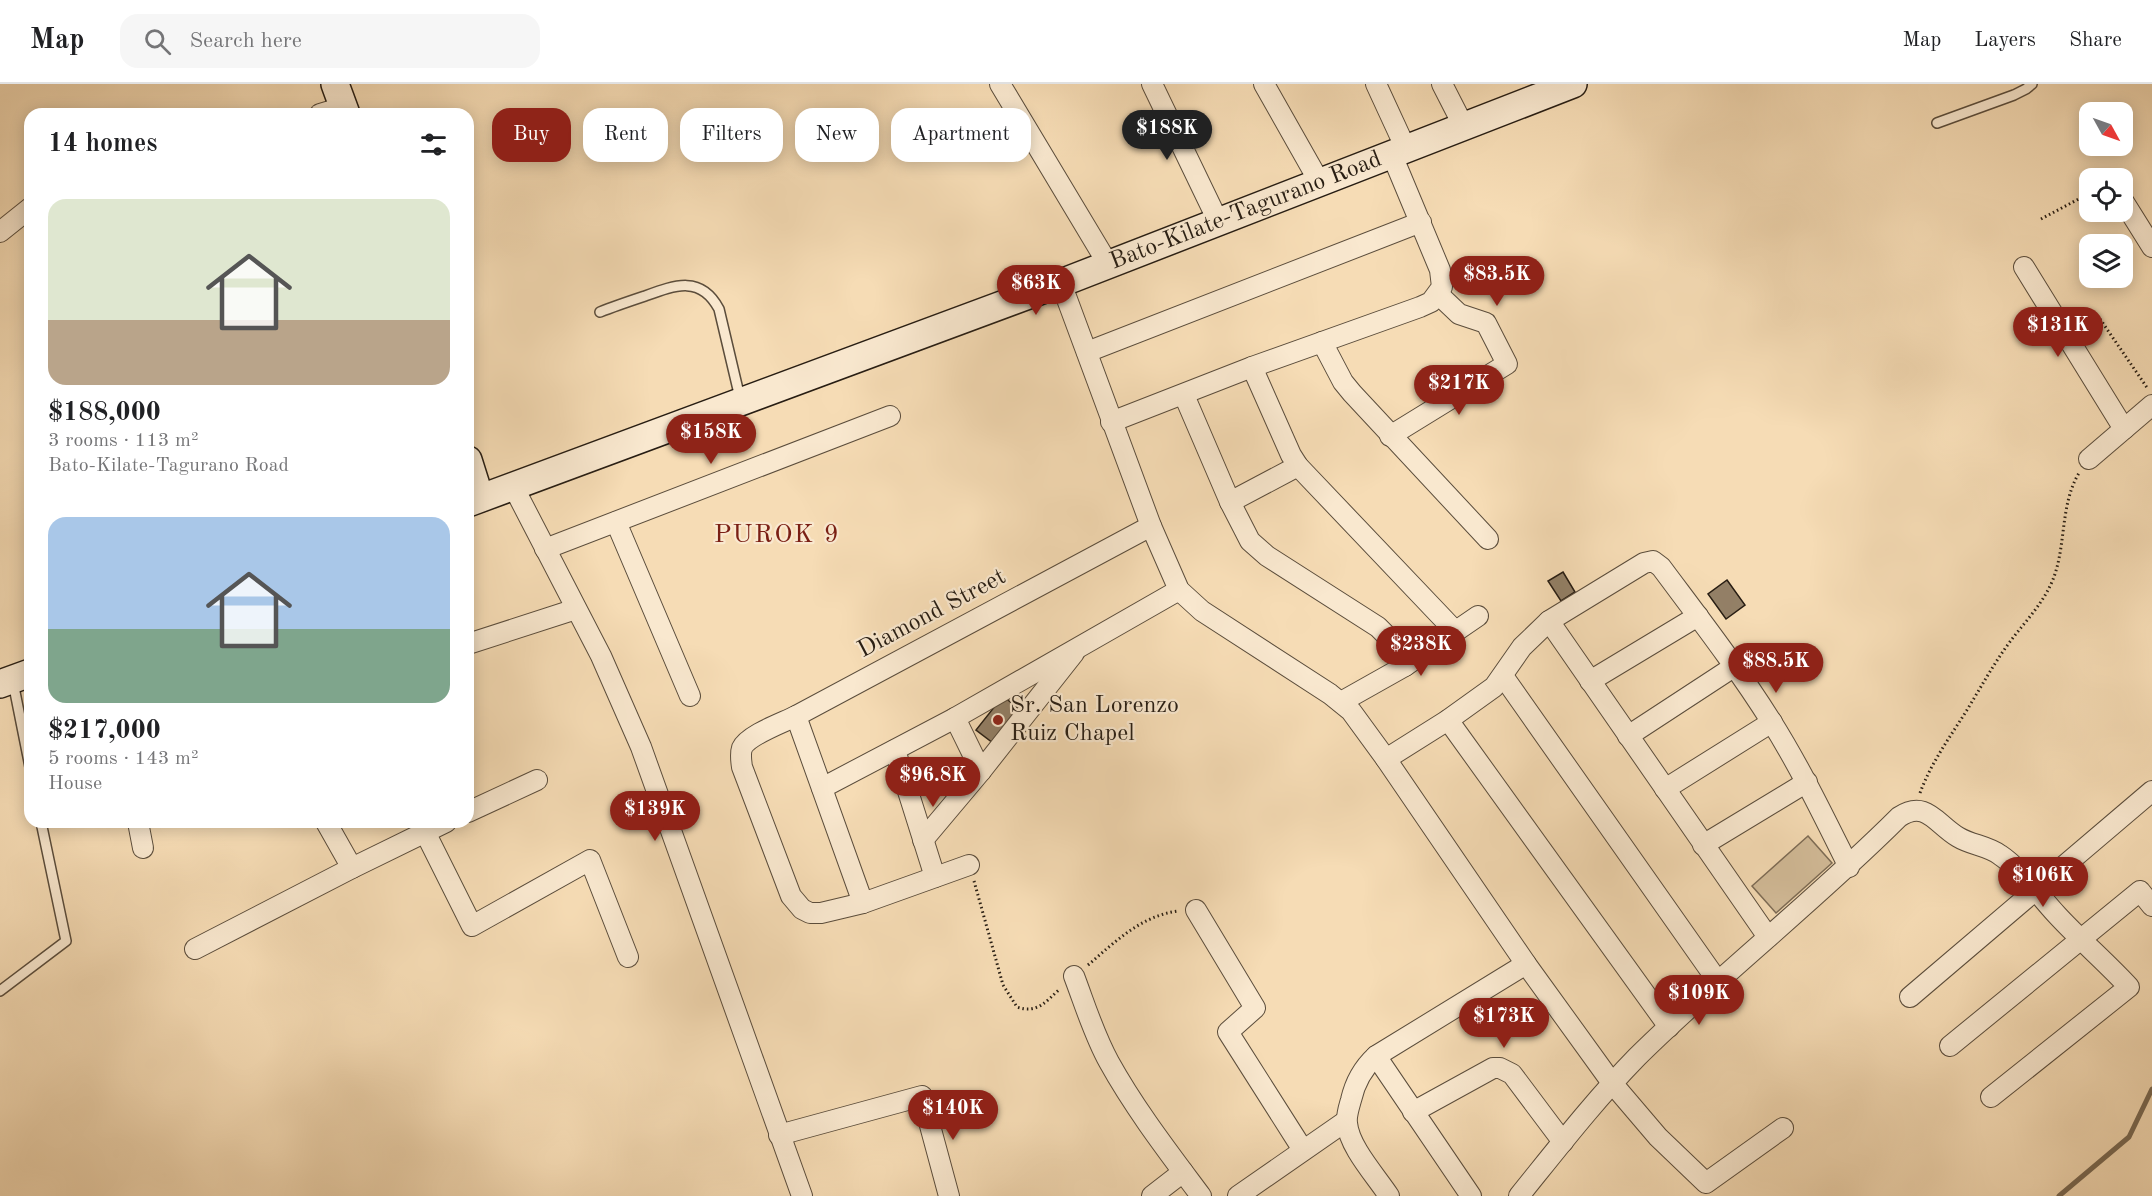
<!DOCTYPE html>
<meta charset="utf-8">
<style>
body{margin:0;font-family:"Old Standard TT",serif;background:#f6f6f6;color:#202124;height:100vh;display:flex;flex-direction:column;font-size:22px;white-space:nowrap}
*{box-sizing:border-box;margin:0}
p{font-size:20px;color:#757577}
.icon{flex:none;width:33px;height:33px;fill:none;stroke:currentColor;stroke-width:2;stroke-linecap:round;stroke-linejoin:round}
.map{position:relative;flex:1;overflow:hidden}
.panel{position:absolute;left:24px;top:24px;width:450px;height:720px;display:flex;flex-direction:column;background:#fff;border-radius:18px;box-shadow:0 3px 15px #0003}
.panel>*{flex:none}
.top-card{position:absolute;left:492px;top:24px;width:570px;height:54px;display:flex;gap:12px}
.needle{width:39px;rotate:130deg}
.buttons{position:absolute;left:2079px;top:18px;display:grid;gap:12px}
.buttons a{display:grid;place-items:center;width:54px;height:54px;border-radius:12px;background:#fff;box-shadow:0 3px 15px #0003;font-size:30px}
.price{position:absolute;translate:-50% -51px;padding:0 14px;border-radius:21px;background:#8f2418;color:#fff;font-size:20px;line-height:39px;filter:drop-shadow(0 2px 3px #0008)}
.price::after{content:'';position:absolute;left:50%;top:36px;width:18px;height:14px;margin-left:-9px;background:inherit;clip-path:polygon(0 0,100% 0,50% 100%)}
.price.selected{background:#222;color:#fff}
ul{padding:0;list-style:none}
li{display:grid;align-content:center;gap:12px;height:318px;padding:0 24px}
li span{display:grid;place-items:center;height:186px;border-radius:18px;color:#555}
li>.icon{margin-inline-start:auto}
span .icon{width:108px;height:108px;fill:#fffc;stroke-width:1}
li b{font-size:26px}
h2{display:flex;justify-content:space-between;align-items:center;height:72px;padding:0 24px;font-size:26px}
.pill{padding:0 21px;border-radius:18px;background:#fff;box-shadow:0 3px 15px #0003;font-size:21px;line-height:54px}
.pill.selected{background:#8f2418;color:#fff}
header{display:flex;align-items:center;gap:36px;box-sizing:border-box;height:84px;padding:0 30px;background:#fff;border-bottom:2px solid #e0e0e0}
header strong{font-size:28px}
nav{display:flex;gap:33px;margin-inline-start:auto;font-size:21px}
.search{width:420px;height:54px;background:#f6f6f6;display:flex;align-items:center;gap:15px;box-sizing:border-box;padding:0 21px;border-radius:18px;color:#757577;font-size:22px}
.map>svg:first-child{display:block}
.green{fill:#d3bc99;stroke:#7d6c56;stroke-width:1.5}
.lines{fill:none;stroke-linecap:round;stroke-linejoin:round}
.stream{stroke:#796953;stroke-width:5}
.building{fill:#938067;stroke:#271d13;stroke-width:1.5}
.lane-casing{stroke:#5b4d3c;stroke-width:12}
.street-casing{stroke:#5b4d3c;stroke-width:22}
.secondary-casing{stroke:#271d13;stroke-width:30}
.path{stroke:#271d13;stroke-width:3;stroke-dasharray:1.5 3;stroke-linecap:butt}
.lane{stroke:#f9e8cf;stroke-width:9}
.street{stroke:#f9e8cf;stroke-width:20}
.secondary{stroke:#f9e8cf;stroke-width:27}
.poi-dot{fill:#8f2418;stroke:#f9e8cf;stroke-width:2}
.labels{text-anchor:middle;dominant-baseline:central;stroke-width:4.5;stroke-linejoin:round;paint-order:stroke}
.street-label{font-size:24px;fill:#271d13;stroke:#f9e8cf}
.poi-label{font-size:24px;fill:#271d13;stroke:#f9e8cf;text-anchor:start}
.neighbourhood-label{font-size:26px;letter-spacing:1.5px;fill:#7a1f14;stroke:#f9e8cf}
</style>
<header>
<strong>Map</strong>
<div class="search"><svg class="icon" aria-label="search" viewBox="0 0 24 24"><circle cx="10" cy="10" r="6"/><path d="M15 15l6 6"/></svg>Search here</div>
<nav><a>Map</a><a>Layers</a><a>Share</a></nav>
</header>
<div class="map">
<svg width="2152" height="1112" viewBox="0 0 2152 1112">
<rect width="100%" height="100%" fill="#f6dcb5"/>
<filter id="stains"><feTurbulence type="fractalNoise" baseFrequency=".00333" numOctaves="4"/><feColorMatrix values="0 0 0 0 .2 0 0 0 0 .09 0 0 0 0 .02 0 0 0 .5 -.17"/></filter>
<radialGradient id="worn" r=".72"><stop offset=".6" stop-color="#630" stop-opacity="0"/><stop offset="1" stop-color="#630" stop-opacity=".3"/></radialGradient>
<polygon class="green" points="1808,752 1832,779 1776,829 1752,802"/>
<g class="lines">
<polyline class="stream" points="2059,1112 2129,1053 2152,1005"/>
</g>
<g class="building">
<polygon points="1563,488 1575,508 1561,517 1548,497"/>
<polygon points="1727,496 1745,521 1726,535 1708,510"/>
<polygon points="1003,612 1020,626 993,659 976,646"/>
</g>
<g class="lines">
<defs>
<g id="lane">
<polyline points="1937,39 2014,11 2026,5 2032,0"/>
<path d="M 600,228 C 615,222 630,217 645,212 C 675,201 701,191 719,225 L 740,314"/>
<polyline points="13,598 30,683"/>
<polyline points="0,907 66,857 41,738"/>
</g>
<g id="street">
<polyline points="1000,0 1108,180"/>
<polyline points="1152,0 1218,137"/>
<polyline points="1264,0 1320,99"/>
<polyline points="1376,0 1406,65"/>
<polyline points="1442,0 1464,43"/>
<polyline points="320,30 343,23"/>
<polyline points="2122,115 2152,163"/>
<polyline points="0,148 30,124"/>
<polyline points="2024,183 2124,345"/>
<polyline points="1061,199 1151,442 1179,506 1202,527 1330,610 1351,627 1386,675 1526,880 1612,999 1658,1053 1706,1099 1783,1044"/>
<polyline points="1322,258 1343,298 1352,309 1488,455"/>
<polyline points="1087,268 1421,138"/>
<polyline points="1252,283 1291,371 1298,382 1455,547"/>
<polyline points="1184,311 1230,418 1250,457 1267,472 1378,543 1385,550 1405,582"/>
<polyline points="1111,338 1252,283 1420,223 1431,218 1442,203 1440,186 1392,71"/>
<polyline points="1390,352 1507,280 1486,239 1459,230 1438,210"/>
<polyline points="2089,375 2152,321"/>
<polyline points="513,402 601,572 641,663 802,1112"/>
<polyline points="1230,418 1298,382"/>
<polyline points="616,438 690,612"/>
<polyline points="545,465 890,332"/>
<polyline points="1549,537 1768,853"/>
<polyline points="468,560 576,525"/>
<polyline points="1503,592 1719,899"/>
<polyline points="1590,597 1698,532"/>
<polyline points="1341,618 1405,582 1478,532"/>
<polyline points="796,632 863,819"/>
<polyline points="955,634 981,687"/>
<polyline points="1448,636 1669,943"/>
<polyline points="1628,652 1735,582"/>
<polyline points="895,666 935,793"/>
<path d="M 1386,675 L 1448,636 L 1494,603 L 1522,563 L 1549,537 L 1644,479 L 1653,477 L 1661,483 C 1699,534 1737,583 1771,637 C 1800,683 1824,733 1849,783"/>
<polyline points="822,704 955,634 1179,506"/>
<polyline points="1665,705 1772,638"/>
<polyline points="468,728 537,696"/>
<polyline points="138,738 143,764"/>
<polyline points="326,738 352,784"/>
<polyline points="425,748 472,842 590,776 628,873"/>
<polyline points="923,756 981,687 1074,569"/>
<polyline points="1703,761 1807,698"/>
<path d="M 969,781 L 863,819 L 821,829 L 810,829 L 802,825 L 791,812 L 742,683 C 741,676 740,670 742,664 C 748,651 782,639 796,632 L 1151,442"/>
<polyline points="1196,826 1255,924 1228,948 1303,1066"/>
<polyline points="195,865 352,784 446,738"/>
<path d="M 1074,892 C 1085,921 1094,951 1109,978 C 1135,1025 1169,1069 1201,1112"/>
<polyline points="1910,913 2152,707"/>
<polyline points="1950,962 2140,807 2152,822"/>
<polyline points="1376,972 1471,1112"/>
<polyline points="1413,1028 1493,984 1500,984 1512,990 1563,1058"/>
<polyline points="779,1051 922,1012 949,1112"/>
<polyline points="1152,1112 1183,1088"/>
<polyline points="1238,1112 1346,1037"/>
<path d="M 1389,1112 C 1376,1092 1349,1063 1347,1039 C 1346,1032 1349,1023 1351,1016 C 1355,998 1363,984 1376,972 L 1526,880"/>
<path d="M 1519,1112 C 1557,1065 1594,1017 1637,973 C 1721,890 1815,817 1899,733 C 1926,715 1936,740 1958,753 C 1971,761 1988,762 2000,771 C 2020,784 2040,813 2057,831 C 2080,856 2106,878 2129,903 L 1991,1013"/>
</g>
<g id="secondary">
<polyline points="335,0 346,30"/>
<polyline points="468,376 480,414"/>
<path id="s1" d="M 468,419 L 1061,199 L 1573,0"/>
<polyline points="0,600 30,589"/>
</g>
</defs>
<use href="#lane" class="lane-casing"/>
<use href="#street" class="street-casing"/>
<use href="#secondary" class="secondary-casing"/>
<g class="path">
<polyline points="2041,135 2090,109"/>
<polyline points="2100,235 2148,305"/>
<path d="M 1920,709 C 1931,679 1950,653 1967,626 C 1981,603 1993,581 2009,559 C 2023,540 2041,522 2051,500 C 2067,466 2059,422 2079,389"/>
<path d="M 974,797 L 1003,901 L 1017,923 C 1038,930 1046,917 1060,905"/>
<path d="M 1088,881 C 1116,857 1141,832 1178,827"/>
</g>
<use href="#lane" class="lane"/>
<use href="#street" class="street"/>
<use href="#secondary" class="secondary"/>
</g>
<circle class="poi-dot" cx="998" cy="636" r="6"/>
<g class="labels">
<g class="street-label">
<text stroke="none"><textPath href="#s1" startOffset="831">Bato-Kilate-Tagurano Road</textPath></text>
<text transform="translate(932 530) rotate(-28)">Diamond Street</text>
</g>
<g class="poi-label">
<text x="1010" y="622">Sr. San Lorenzo<tspan x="1010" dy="28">Ruiz Chapel</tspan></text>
</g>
<g class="neighbourhood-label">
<text x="777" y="451">PUROK 9</text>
</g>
</g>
<rect width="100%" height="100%" filter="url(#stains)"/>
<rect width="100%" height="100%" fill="url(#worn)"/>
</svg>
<div class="buttons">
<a><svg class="needle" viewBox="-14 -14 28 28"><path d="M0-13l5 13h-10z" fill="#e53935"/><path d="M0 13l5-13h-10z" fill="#757577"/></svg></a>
<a><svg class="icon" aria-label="locate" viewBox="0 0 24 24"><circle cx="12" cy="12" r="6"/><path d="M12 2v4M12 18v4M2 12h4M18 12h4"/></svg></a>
<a><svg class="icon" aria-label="layers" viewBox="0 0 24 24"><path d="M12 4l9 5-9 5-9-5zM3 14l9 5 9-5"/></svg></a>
</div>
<b class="price selected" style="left:1167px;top:77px">$188K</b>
<b class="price" style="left:1497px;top:223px">$83.5K</b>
<b class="price" style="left:1036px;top:232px">$63K</b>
<b class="price" style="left:2058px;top:274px">$131K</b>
<b class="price" style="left:1459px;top:332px">$217K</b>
<b class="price" style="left:711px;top:381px">$158K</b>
<b class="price" style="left:1421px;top:593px">$238K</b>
<b class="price" style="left:1776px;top:610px">$88.5K</b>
<b class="price" style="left:933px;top:724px">$96.8K</b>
<b class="price" style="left:655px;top:758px">$139K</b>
<b class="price" style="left:2043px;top:824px">$106K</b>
<b class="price" style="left:1699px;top:942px">$109K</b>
<b class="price" style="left:1504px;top:965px">$173K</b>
<b class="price" style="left:953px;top:1057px">$140K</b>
<div class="top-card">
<a class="pill selected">Buy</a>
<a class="pill">Rent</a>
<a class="pill">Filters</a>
<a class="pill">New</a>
<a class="pill">Apartment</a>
</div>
<section class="panel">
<h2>14 homes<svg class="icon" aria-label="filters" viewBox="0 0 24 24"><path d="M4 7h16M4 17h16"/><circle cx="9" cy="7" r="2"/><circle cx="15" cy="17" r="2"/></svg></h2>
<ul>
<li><span style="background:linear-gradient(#dfe7d0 65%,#b9a48a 0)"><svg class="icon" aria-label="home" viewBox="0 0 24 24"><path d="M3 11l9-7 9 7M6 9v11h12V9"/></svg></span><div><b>$188,000</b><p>3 rooms · 113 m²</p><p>Bato-Kilate-Tagurano Road</p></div></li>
<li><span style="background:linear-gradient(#a9c7e8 60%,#7fa58c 0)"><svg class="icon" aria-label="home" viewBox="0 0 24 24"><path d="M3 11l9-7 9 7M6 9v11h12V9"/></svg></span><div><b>$217,000</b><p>5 rooms · 143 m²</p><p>House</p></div></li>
</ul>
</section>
</div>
